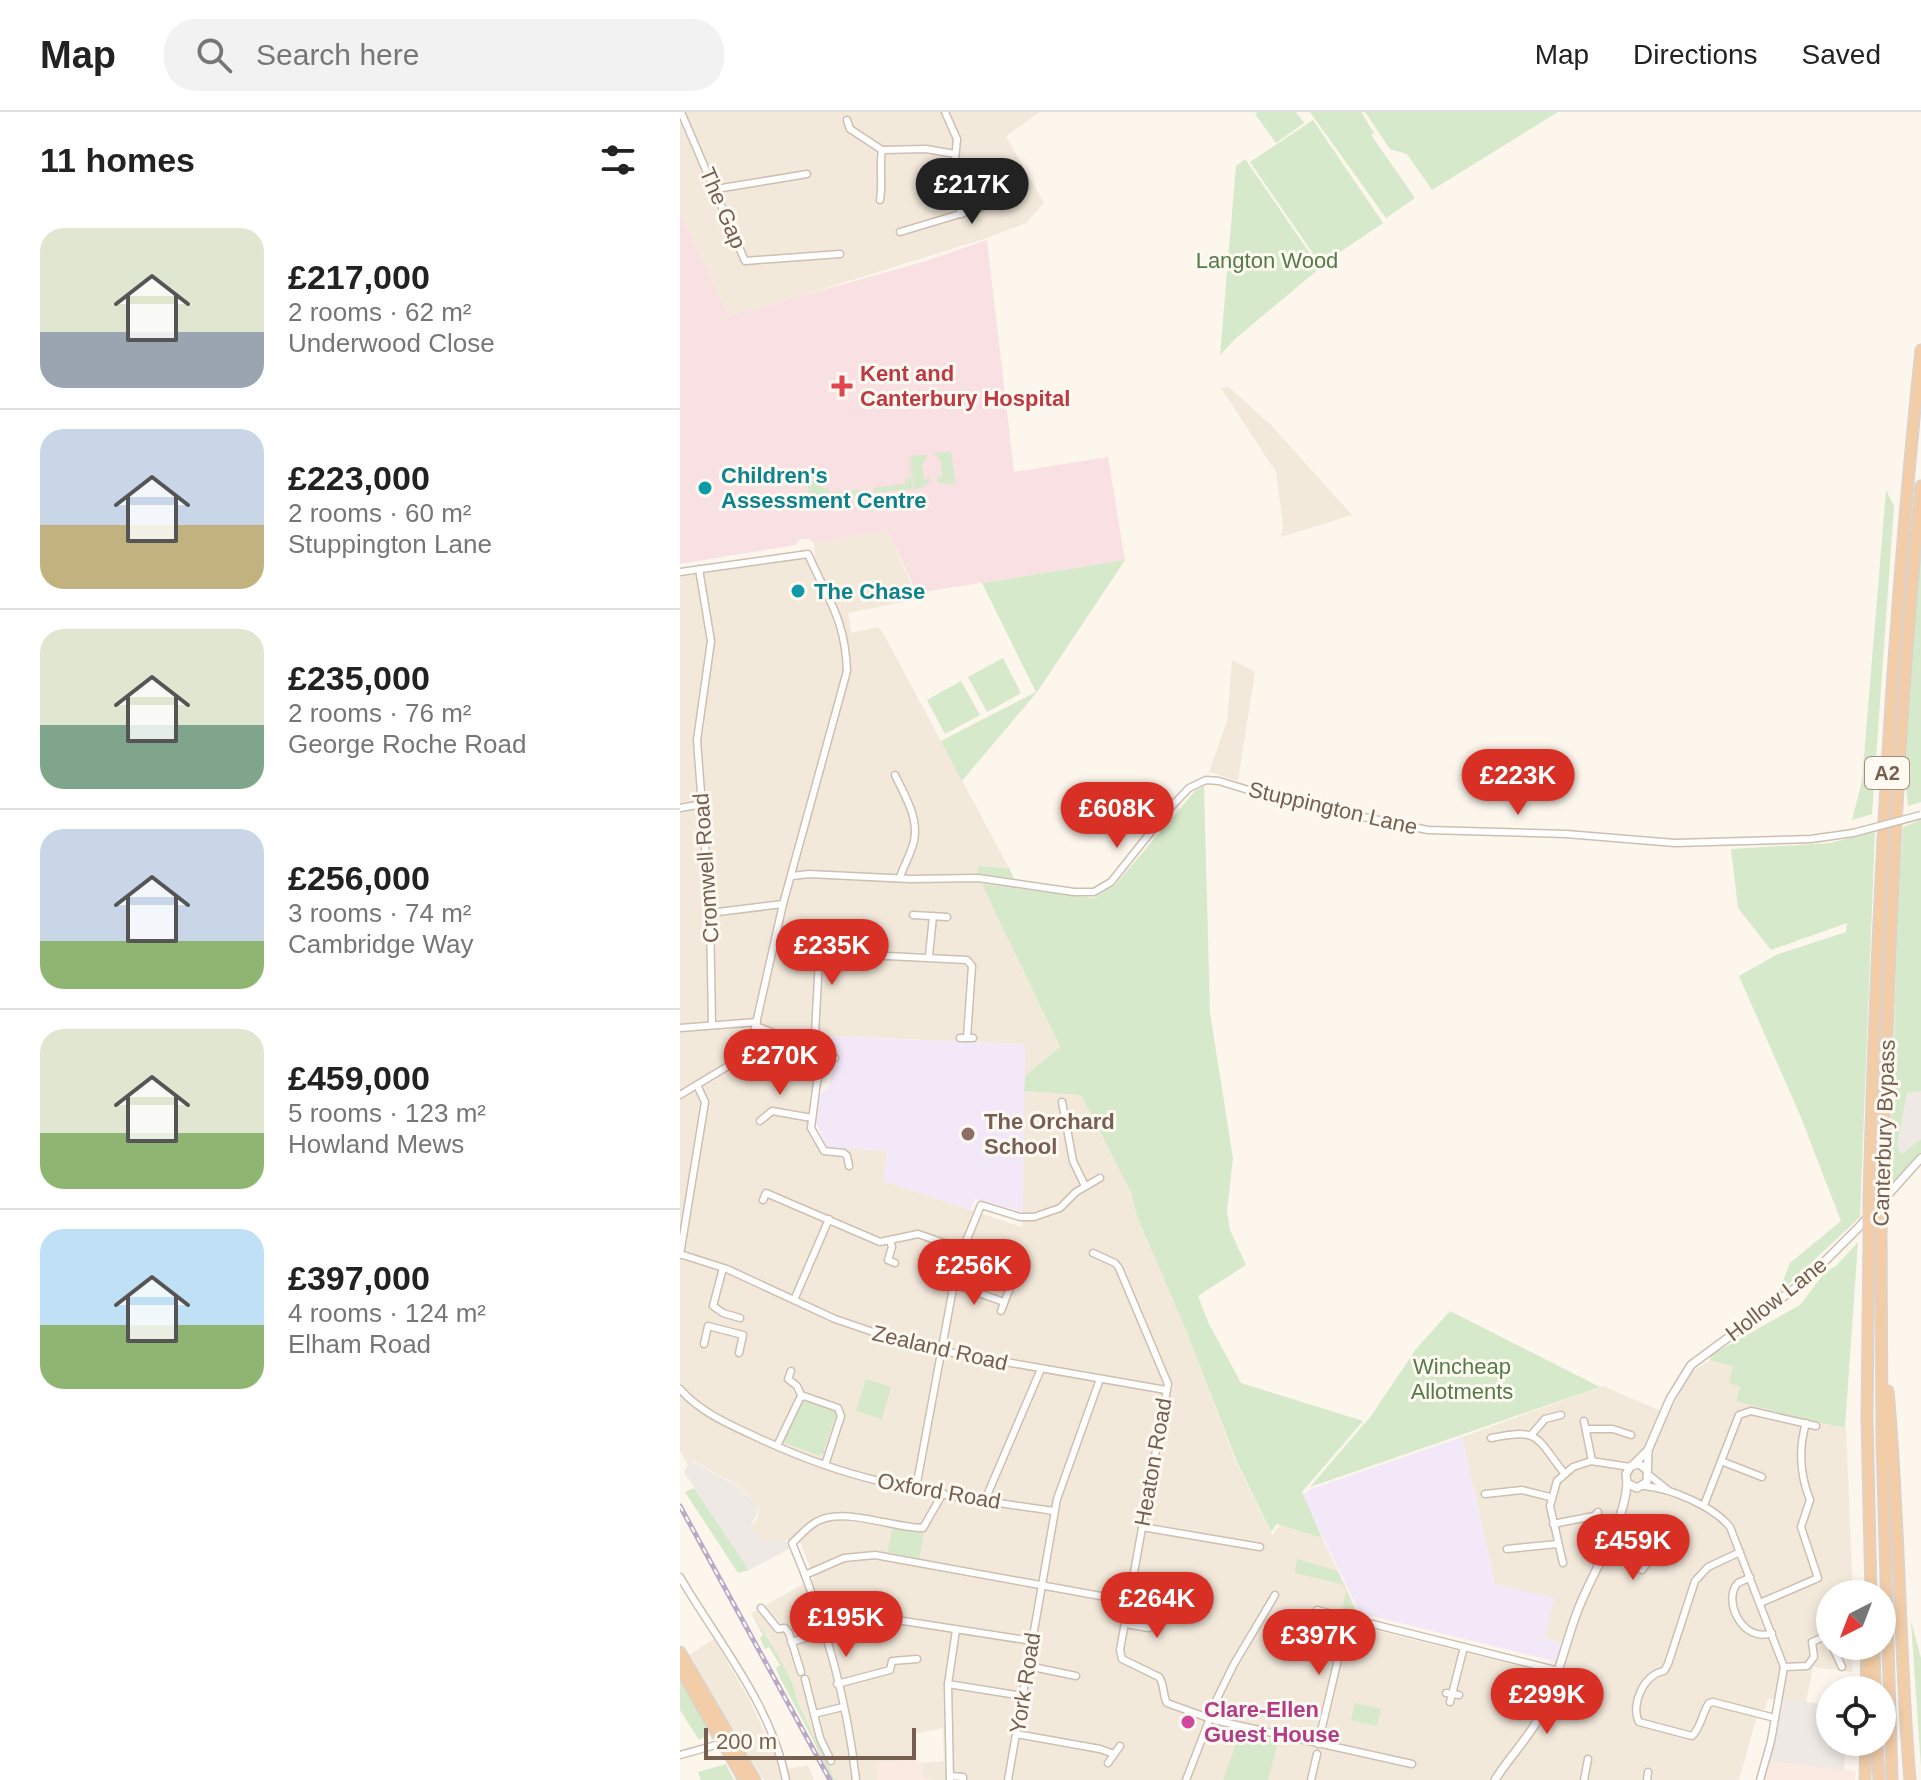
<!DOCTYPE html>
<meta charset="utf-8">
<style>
body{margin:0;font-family:Helvetica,sans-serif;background:#f2f2f2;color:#222;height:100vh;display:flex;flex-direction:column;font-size:30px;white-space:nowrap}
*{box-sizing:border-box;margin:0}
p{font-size:26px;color:#767676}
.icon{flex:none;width:44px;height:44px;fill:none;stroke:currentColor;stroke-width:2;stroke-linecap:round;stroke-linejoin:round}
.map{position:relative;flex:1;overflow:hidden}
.panel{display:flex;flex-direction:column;background:#fff;width:680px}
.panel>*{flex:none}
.needle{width:52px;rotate:222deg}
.tools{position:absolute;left:1136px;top:1468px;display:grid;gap:16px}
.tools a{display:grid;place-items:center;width:80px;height:80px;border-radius:50%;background:#fff;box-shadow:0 4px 12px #0003;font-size:40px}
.scale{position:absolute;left:24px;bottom:20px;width:212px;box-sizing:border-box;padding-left:8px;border:4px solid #765f4f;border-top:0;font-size:22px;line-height:28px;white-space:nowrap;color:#765f4f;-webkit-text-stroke:6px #fefaf2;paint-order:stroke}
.price{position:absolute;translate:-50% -68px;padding:0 18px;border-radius:28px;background:#d93025;color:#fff;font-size:26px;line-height:52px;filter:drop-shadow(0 2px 4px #0008)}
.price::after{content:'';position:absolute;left:50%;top:48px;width:24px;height:18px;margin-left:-12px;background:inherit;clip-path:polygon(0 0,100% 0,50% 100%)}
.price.active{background:#222;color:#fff}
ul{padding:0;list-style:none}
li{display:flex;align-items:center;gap:24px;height:200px;padding:0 40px}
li+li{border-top:2px solid #e0e0e0}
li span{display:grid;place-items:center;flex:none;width:224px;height:160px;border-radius:24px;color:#555}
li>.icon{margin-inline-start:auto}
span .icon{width:96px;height:96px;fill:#fffc;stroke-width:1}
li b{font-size:34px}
h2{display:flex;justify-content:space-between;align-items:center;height:96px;padding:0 40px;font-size:34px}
header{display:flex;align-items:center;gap:48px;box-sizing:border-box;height:112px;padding:0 40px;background:#fff;border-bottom:2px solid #e0e0e0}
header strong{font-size:38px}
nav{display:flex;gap:44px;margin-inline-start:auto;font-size:28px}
.search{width:560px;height:72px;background:#f2f2f2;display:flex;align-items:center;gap:20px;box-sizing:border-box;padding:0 28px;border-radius:32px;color:#767676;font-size:30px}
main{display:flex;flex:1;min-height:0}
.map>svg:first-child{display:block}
.residential{fill:#f3e9db}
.commercial{fill:#fbeae1}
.industrial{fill:#eee9e4}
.education{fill:#f3e8f8}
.medical{fill:#f9e0e2}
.green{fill:#d6e9ca}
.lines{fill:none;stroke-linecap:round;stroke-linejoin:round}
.minor-casing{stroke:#cebfb1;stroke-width:9}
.tertiary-casing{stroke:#cebfb1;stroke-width:10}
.trunk-casing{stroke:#d9d2ce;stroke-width:13}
.minor{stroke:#fff;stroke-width:6}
.tertiary{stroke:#fff;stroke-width:7}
.trunk{stroke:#f3cda8;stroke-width:10}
.rail-casing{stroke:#baa9c6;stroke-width:5}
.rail{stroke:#fefaf2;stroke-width:2;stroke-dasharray:6;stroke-linecap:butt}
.minor-bridge-casing{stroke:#cebfb1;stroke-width:9;stroke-linecap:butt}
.trunk-bridge-casing{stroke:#d9d2ce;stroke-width:13;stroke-linecap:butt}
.minor-bridge{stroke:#fff;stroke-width:6}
.trunk-bridge{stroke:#f3cda8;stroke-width:10}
.health-dot{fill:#e0444e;stroke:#fefaf2;stroke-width:3}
.culture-dot{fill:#0f9aa8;stroke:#fefaf2;stroke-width:3}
.education-dot{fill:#8d6e63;stroke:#fefaf2;stroke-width:3}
.hotel-dot{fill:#d1479c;stroke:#fefaf2;stroke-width:3}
.labels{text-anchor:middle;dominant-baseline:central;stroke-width:6;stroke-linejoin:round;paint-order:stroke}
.shield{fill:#fefaf2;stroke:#9f8e80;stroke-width:2}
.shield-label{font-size:20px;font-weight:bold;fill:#765f4f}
.street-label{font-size:22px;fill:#765f4f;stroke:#fefaf2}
.park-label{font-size:22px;fill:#547b48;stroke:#fefaf2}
.health-label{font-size:22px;font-weight:bold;fill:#be3a42;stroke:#fefaf2;text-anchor:start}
.culture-label{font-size:22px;font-weight:bold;fill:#0d838f;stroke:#fefaf2;text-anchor:start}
.education-label{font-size:22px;font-weight:bold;fill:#785e54;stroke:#fefaf2;text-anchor:start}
.hotel-label{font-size:22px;font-weight:bold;fill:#b23c85;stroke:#fefaf2;text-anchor:start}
</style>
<header>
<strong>Map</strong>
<div class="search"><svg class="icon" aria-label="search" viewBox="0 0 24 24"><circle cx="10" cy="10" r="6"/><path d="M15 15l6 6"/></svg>Search here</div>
<nav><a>Map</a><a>Directions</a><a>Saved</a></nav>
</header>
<main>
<section class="panel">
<h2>11 homes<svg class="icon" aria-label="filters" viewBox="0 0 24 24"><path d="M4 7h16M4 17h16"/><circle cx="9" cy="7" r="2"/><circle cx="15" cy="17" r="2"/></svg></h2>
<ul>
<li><span style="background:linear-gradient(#dfe7d0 65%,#9aa5b1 0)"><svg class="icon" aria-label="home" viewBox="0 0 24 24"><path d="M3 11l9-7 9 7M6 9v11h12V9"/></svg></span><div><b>£217,000</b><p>2 rooms · 62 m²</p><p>Underwood Close</p></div></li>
<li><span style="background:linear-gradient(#c9d6e8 60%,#c2b280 0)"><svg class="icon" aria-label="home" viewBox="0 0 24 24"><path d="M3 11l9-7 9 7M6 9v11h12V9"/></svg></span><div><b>£223,000</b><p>2 rooms · 60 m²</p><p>Stuppington Lane</p></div></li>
<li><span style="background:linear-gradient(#dfe7d0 60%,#7fa58c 0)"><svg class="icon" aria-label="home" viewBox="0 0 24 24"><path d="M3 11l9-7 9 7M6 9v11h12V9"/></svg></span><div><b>£235,000</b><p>2 rooms · 76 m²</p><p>George Roche Road</p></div></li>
<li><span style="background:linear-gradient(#c9d6e8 70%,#8fb573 0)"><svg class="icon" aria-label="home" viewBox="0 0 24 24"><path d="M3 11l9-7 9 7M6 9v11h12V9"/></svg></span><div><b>£256,000</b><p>3 rooms · 74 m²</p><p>Cambridge Way</p></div></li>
<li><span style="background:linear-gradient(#dfe7d0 65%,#8fb573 0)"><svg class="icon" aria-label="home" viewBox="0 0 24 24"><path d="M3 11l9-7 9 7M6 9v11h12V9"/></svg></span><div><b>£459,000</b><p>5 rooms · 123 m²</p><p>Howland Mews</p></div></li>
<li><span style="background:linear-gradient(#bfe0f5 60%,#8fb573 0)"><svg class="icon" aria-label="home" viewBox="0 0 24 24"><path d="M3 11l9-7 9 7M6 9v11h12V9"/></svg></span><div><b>£397,000</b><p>4 rooms · 124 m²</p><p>Elham Road</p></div></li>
</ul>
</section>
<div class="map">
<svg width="1241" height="1668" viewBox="0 0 1241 1668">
<rect width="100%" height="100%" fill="#fcf6ec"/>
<g class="residential">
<polygon points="0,0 360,0 326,24 364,91 346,111 307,126 121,184 49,204 0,101"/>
<polygon points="549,275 591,313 672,403 601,425 603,414 596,360 541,276"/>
<polygon points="207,418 238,487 168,501 171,521 198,515 202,519 329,756 300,754 297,759 380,936 345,964 344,932 129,923 125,936 135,942 140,948 127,1018 133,1030 140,1037 146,1035 207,1039 204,1069 342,1115 344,979 401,983 451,1080 457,1104 506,1218 556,1350 592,1423 600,1413 642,1426 678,1501 674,1513 880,1564 890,1534 864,1526 815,1472 782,1325 923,1274 988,1302 1012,1260 1030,1248 1053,1253 1060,1274 1056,1288 1144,1312 1166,1315 1173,1482 1150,1482 1150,1534 1172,1534 1172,1560 1133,1555 1126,1590 1088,1587 1085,1597 1079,1597 1059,1668 255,1668 243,1666 242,1651 264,1649 263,1616 234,1622 236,1648 198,1651 197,1668 155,1668 118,1591 116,1582 71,1501 134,1466 121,1432 105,1428 83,1429 70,1415 77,1407 80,1396 59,1374 11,1348 8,1353 0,1339 0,465 135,444 134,431"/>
<polygon points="552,548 575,560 558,669 529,660 547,609"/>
<polygon points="34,1527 69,1587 102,1658 128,1653 134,1668 84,1668 7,1544"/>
</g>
<g class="commercial">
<polygon points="236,1648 242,1651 243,1666 255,1668 197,1668 198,1651"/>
<polygon points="1090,1649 1176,1659 1175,1668 1084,1668"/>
</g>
<g class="industrial">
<polygon points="1241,979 1241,1027 1220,1042 1217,1033 1227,981"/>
<polygon points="10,1348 59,1375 80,1396 70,1415 83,1429 105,1428 109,1437 69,1458 4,1360"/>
<polygon points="1104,1587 1150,1593 1150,1630 1166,1630 1164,1658 1090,1649"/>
</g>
<g class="education">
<polygon points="143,924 345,932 343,1100 295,1087 290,1098 203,1069 207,1039 146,1035 136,1009 140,983 149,973 156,944 141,937"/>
<polygon points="782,1325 815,1472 875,1486 864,1526 883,1531 878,1550 680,1501 622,1383 631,1377"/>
</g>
<polygon class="medical" points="0,101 49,204 243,150 307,128 334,360 428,345 445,448 237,481 207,418 134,431 129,427 120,427 115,433 0,452"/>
<g class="green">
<polygon points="578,0 616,0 624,11 596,31 575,2"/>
<polygon points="630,0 681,0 694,21 691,23 735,86 706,106"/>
<polygon points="685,0 878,0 752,78 727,42 710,37"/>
<polygon points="633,8 703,111 641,153 570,50"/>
<polygon points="565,47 640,156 555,227 540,243 556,54"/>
<polygon points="271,339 276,372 258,371 257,363 262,367 261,350 254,341"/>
<polygon points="247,343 247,346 242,352 244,369 249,364 250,369 242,376 234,377 230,344"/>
<polygon points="228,345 233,377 194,381 193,376 225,372 225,367 230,366"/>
<polygon points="135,357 136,364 141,364 143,376 148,376 149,381 187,377 188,382 135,389 134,385 130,386 125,359"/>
<polygon points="1206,378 1214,394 1192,702 1172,708 1182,669"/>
<polygon points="1241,411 1241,690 1228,694 1225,666"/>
<polygon points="445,448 357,580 282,669 261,629 356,580 302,471"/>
<polygon points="323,546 341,581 307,600 288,565"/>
<polygon points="281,569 300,603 265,622 247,588"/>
<polygon points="524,674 530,901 553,1046 547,1099 550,1118 566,1153 518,1184 528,1210 561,1271 683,1309 622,1380 642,1426 597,1412 591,1420 557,1350 506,1218 457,1104 451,1080 401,983 344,979 345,964 380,935 302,772 414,786 435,773 515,679"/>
<path d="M 1241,708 L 1241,979 L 1227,981 L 1217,1033 L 1221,1042 L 1241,1027 L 1241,1044 L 1208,1080 C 1215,958 1214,836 1223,715 Z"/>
<polygon points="1195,719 1180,1105 1098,1182 1110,1151 1161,1109 1120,1003 1059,864 1096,843 1166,820 1167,811 1091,838 1058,796 1051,737 1151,731"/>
<polygon points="299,754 329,756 334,766 299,764 297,759"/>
<polygon points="1178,1130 1165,1315 1144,1312 1056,1289 1060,1275 1049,1271 1053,1254 1030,1248 1031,1243 1120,1193 1145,1160 1156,1154"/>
<polygon points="770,1199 920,1275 630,1375 691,1304 736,1237"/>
<polygon points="186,1267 211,1275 202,1307 176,1299"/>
<polygon points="124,1287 156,1297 158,1305 155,1305 144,1337 145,1343 141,1341 140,1344 105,1331 102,1327 104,1322 107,1322 120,1290"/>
<polygon points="14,1376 69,1458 58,1461 5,1380"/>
<polygon points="212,1416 244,1421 239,1447 208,1440"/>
<polygon points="617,1447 658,1459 676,1501 662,1498 666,1479 662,1472 615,1461"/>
<path d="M 71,1501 C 88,1528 112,1560 118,1591 L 155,1668 L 152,1668 L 131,1624 L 99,1564 L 96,1556 L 100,1553 L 89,1535 L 85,1537 L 80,1526 L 83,1523 Z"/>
<polygon points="1231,1509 1241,1546 1241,1655"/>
<polygon points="0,1563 35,1625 32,1628 29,1622 19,1628 0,1598"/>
<polygon points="675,1591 701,1597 697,1614 671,1608"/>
<polygon points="560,1621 598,1630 588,1668 543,1668"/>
<polygon points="46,1652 54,1668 21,1668 18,1660"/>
</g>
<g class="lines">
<defs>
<g id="minor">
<polyline points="1,0 65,149 160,142"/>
<polyline points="265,0 277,27 273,70 281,102"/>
<polyline points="167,8 170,17 202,38 246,37 275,42"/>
<polyline points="36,77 127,62"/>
<path d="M 200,88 C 203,71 199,56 202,38"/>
<polyline points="220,120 300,96 311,90 315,82 311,76"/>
<polyline points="19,457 31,529 17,628 30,801 32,913"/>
<path d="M 0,460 L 128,442 C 148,488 165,506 167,559 L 103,792 L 72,929 L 58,948 L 0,983"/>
<path d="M 215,663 C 225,684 239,706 234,729 C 231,742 224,753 220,765"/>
<polyline points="0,696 23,692"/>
<polyline points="112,764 129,762 230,767 298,766 394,780 414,780 431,770 490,696 509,676 526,668 539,669 604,689 748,718 886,722 995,731 1131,727 1173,721"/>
<polyline points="30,801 103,792"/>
<polyline points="233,803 267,805"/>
<polyline points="249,844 253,804"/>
<polyline points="76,914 155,946"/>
<polyline points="0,916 77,910"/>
<polyline points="280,926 293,926"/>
<polyline points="130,935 135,922 139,847 147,841 287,848 292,854 287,926"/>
<polyline points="146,942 137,970 131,1016 144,1039 164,1041 167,1044 169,1054"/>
<polyline points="382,990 393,1049 405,1074"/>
<polyline points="80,1009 92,999 132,1006"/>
<polyline points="83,1088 86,1081 200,1130 238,1122 282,1137"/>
<polyline points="210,1129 212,1135 208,1148 215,1151"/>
<path d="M 413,1141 L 435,1151 L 439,1156 L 488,1272 L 440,1538 L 442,1547 L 479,1565 C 485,1573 482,1582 487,1591 L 534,1608 L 732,1652"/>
<polyline points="0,1142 47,1157 155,1207 234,1234 486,1278"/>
<polyline points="0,1143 25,990 17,973"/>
<polyline points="43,1156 33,1194 43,1201 60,1206"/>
<polyline points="273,1172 324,1190"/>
<polyline points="114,1188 149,1107"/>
<polyline points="321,1199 335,1163 340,1157 330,1153"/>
<polyline points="24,1232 28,1214 63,1223 59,1241"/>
<polyline points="111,1259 108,1267 117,1274 122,1285"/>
<path d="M 0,1277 C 19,1299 46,1311 72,1323 C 112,1342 156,1359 199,1369 C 256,1384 316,1390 374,1399"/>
<polyline points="904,1309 912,1349"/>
<polyline points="906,1317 933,1317 951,1323"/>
<polyline points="852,1322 865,1307 881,1303"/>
<path d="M 811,1326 C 860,1316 855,1324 884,1361"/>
<polyline points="97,1334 120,1286 124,1284 158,1296 161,1304 145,1353"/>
<polyline points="1041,1349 1082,1365"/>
<polyline points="969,1363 988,1378"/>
<path d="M 964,1374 C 990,1376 1033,1394 1050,1415 L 1104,1555 L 1091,1629 L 1080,1668"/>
<polyline points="236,1376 278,1149 301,1093 340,1105 354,1105 380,1096 396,1080 420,1066"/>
<polyline points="805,1382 842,1378 870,1385"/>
<polyline points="305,1388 361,1257"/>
<polyline points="1024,1393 1059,1303 1071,1299 1136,1314"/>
<polyline points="873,1412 914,1404 918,1400"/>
<polyline points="462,1415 580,1435"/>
<polyline points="827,1437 878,1432"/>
<polyline points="924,1440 962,1458 972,1445"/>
<path d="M 1060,1440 L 1028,1455 L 1015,1469 L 988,1552 L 984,1559 C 964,1562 950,1593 959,1610 L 1012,1624 C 1021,1616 1022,1601 1029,1591 L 1033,1590 L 1095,1606"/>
<polyline points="883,1451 870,1394 877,1369 893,1355 911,1349 950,1355"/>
<polyline points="125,1463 164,1446 195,1443 448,1489"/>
<path d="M 0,1465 C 38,1530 91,1592 106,1668"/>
<path d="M 1070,1465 C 1069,1466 1060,1470 1058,1471 C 1042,1487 1062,1532 1092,1521"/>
<path d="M 1080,1491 L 1138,1466 L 1121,1415 L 1130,1388 C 1120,1363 1118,1338 1126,1311"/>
<polyline points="81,1496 98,1517 105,1516 109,1521 121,1560"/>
<polyline points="637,1498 879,1559"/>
<polyline points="204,1506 352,1529"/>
<polyline points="445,1512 469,1516 485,1492"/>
<polyline points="1150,1516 1146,1518 1150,1530"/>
<polyline points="111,1530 144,1521"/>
<polyline points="1152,1534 1162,1555"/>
<polyline points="348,1554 396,1564"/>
<polyline points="1104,1555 1127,1554 1134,1545 1132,1530 1148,1523"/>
<polyline points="125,1567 140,1626 151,1649"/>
<polyline points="157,1572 210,1558 212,1549 237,1547"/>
<polyline points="268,1572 343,1584"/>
<polyline points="766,1581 779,1583"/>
<polyline points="770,1590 784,1535"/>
<polyline points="134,1602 163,1595"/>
<polyline points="528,1605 554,1552 595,1483"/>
<polyline points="336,1622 420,1637 434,1642"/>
<polyline points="638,1632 668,1505"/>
<polyline points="0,1643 43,1631"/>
<polyline points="428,1651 440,1634"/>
<polyline points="270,1664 283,1665 283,1668"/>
<path d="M 176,1668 C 167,1587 144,1506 112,1431 C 120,1424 127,1415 136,1410 C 162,1394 213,1416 243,1416 L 263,1381"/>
<polyline points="270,1668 268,1572 276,1518"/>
<polyline points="328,1668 377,1387 420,1267"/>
<polyline points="506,1668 530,1606"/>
<polyline points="631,1668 637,1642"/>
<polyline points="904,1668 908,1647"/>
<polyline points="967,1668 968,1660"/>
</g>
<g id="tertiary">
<polyline points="953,1353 968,1338 990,1287 1011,1253 1126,1168 1178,1116 1241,1046"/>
<polyline points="967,1358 959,1352 951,1354 946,1362 947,1371 957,1376 967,1370 968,1340"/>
<path d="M 815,1668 C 829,1645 849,1626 861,1602 C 877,1570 884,1536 896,1503 C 910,1463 945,1413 947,1371"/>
</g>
<g id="trunk">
<path d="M 1202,1071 C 1209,839 1218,606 1241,374"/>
<path d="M 1189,1084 C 1197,802 1211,520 1241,238"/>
<polyline points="1201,1120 1202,1331 1212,1668"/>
<polyline points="1189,1131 1187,1305 1191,1482"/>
<path d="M 1208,1279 C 1220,1408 1219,1538 1230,1668"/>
<polyline points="1194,1534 1195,1578"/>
<polyline points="0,1540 75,1668"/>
<polyline points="0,1556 64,1668"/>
<polyline points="1186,1578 1187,1534"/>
<polyline points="1197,1630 1199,1668"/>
<polyline points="1185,1668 1186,1630"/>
</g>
</defs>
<use href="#minor" class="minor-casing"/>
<use href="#tertiary" class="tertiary-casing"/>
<use href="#trunk" class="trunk-casing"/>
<use href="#minor" class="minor"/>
<use href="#tertiary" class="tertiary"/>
<use href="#trunk" class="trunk"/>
<defs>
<polyline id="rail" points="0,1394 150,1668"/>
</defs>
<use href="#rail" class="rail-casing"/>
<use href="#rail" class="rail"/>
<defs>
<polyline id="minor-bridge" points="1173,721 1241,703"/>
<g id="trunk-bridge">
<polyline points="1201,1120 1202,1071"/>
<polyline points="1189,1131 1189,1084"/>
</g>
</defs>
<use href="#minor-bridge" class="minor-bridge-casing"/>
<use href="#trunk-bridge" class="trunk-bridge-casing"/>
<use href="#minor-bridge" class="minor-bridge"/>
<use href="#trunk-bridge" class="trunk-bridge"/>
</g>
<path class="health-dot" d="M158 262h8v8h8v8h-8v8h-8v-8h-8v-8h8z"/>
<g class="culture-dot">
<circle cx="25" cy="376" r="8"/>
<circle cx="118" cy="479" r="8"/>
</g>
<circle class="education-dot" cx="288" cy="1022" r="8"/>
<circle class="hotel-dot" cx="508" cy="1610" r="8"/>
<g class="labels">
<rect class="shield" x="1185" y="645" width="44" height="32" rx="6"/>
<g class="shield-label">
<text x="1207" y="661">A2</text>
</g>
<g class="street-label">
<text transform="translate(43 96) rotate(67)">The Gap</text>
<text transform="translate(653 696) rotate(13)">Stuppington Lane</text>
<text transform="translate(26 756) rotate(-94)">Cromwell Road</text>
<text transform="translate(1204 1021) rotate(-88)">Canterbury Bypass</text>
<text transform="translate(1096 1187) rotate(-38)">Hollow Lane</text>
<text transform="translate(260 1236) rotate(13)">Zealand Road</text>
<text transform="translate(473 1350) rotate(-80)">Heaton Road</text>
<text transform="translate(259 1379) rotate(10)">Oxford Road</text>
<text transform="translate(345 1571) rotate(-81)">York Road</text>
</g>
<g class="park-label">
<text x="587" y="148">Langton Wood</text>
<text x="782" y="1254">Wincheap<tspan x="782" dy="25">Allotments</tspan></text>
</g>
<g class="health-label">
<text x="180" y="261">Kent and<tspan x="180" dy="25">Canterbury Hospital</tspan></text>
</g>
<g class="culture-label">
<text x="41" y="363">Children's<tspan x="41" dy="25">Assessment Centre</tspan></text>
<text x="134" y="479">The Chase</text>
</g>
<g class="education-label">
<text x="304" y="1009">The Orchard<tspan x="304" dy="25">School</tspan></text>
</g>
<g class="hotel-label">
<text x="524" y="1597">Clare-Ellen<tspan x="524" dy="25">Guest House</tspan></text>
</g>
</g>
</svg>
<div class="tools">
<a><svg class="needle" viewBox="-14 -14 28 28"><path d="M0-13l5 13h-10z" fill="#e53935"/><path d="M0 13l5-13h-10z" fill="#767676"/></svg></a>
<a><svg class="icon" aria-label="locate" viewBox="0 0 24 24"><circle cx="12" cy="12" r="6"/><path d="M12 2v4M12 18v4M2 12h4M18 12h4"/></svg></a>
</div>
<div class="scale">200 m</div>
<b class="price active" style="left:292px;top:114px">£217K</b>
<b class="price" style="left:838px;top:705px">£223K</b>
<b class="price" style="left:437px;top:738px">£608K</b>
<b class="price" style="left:152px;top:875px">£235K</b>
<b class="price" style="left:100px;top:985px">£270K</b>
<b class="price" style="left:294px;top:1195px">£256K</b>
<b class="price" style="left:953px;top:1470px">£459K</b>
<b class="price" style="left:477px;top:1528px">£264K</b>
<b class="price" style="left:166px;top:1547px">£195K</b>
<b class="price" style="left:639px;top:1565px">£397K</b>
<b class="price" style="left:867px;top:1624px">£299K</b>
</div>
</main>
